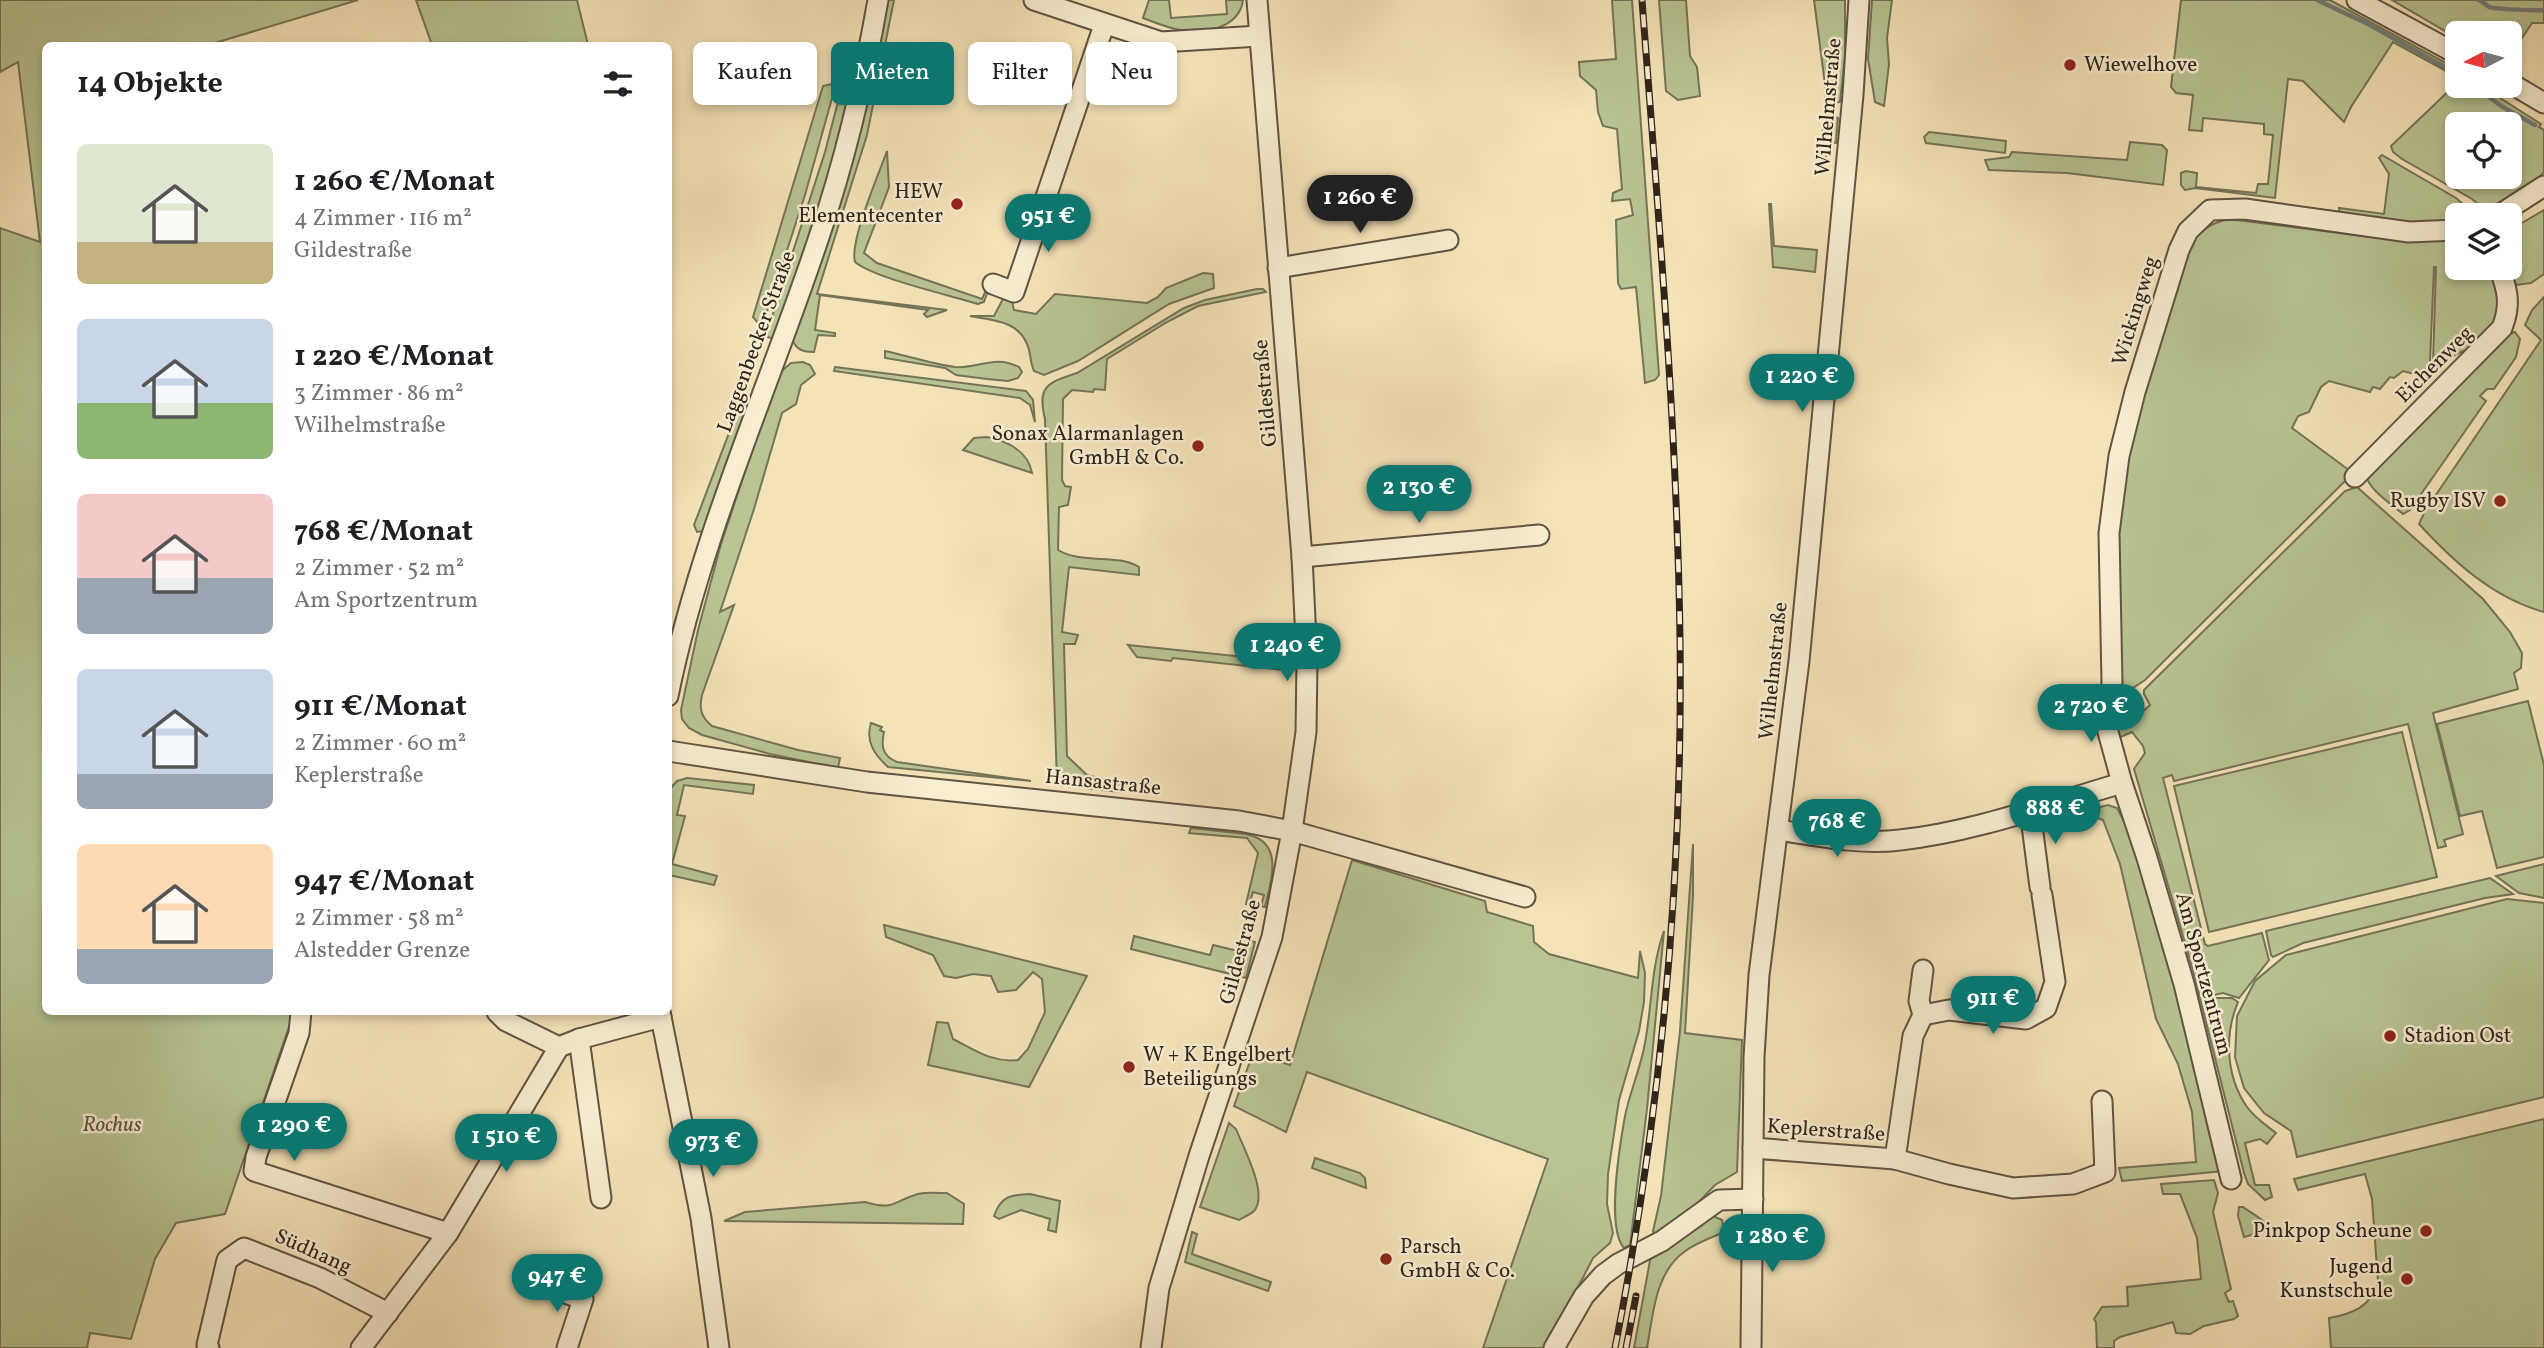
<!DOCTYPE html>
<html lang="de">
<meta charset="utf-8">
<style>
body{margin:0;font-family:Vollkorn,serif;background:#f6f6f6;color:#202124;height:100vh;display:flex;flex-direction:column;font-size:26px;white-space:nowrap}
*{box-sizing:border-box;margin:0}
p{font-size:23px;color:#757577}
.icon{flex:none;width:38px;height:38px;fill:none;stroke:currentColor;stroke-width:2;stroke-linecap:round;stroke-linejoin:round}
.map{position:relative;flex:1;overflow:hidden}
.details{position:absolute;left:42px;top:42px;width:630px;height:973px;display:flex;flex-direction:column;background:#fff;border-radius:10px;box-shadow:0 4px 10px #0003}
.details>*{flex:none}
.guide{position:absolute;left:693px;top:42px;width:665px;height:63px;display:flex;gap:14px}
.needle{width:46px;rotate:264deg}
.controls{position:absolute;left:2445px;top:21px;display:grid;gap:14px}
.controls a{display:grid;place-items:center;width:77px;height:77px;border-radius:10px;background:#fff;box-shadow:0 4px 10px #0003;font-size:35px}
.price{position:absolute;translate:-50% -60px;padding:0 16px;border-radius:24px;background:#0f766e;color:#fff;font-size:23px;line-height:46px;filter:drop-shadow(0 2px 4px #0008)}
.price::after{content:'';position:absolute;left:50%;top:42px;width:21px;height:16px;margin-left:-10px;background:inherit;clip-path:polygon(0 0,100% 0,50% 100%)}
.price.current{background:#222;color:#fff}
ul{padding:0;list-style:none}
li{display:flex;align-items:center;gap:21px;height:175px;padding:0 35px}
li span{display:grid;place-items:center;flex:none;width:196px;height:140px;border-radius:10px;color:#555}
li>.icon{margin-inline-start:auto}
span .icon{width:84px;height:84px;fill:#fffc;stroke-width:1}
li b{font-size:30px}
h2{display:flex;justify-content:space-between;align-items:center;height:84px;padding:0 35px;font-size:30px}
.pill{padding:0 24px;border-radius:10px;background:#fff;box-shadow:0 4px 10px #0003;font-size:24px;line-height:63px}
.pill.current{background:#0f766e;color:#fff}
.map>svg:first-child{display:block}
.green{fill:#b8c492;stroke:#747457;stroke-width:2;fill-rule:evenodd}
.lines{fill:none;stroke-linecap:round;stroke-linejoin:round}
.stream{stroke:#737f7a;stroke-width:4.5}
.minor-casing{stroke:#605443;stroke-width:23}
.minor{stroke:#f8edd1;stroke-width:19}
.rail-casing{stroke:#2f241c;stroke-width:7}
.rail{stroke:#f8edd1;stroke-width:4.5;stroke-dasharray:13;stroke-linecap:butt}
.poi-dot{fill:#8f2418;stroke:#f8edd1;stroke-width:2.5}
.labels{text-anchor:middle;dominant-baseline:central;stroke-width:5;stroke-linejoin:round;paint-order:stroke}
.poi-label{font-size:21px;fill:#2f241c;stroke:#f8edd1;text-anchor:end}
.street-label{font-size:21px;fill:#2f241c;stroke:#f8edd1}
.park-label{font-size:21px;font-style:italic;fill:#58543f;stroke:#f8edd1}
</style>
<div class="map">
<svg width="2544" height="1348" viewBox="0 0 2544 1348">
<rect width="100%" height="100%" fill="#f5e3b8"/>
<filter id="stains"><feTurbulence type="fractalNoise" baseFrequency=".00286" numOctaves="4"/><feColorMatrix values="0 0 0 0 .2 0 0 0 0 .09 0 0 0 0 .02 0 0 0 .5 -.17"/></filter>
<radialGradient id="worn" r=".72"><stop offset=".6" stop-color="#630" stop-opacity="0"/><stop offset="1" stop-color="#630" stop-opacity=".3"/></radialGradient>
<g class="green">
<polygon points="0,0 358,0 208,45 46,46 46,1012 294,1012 225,1214 176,1223 155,1259 131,1339 90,1333 87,1348 0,1348 0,228 40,242 18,62 0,72"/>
<polygon points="416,0 577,0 588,45 432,45"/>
<path d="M 885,0 L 894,0 L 867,135 L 817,294 L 947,310 L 927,317 L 924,314 L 928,310 L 820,295 L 815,330 L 835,333 L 835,336 L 818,335 L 814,352 C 801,352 795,349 791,336 Z"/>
<path d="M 1149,0 L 1169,0 L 1171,18 L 1227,14 L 1226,0 L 1243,0 C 1239,30 1200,35 1175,29 C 1164,26 1153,22 1143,18 Z"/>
<polygon points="1612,0 1632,0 1659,375 1655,380 1645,383 1636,287 1621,289 1618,283 1616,220 1633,215 1630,199 1612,201 1613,193 1622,189 1617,129 1603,126 1598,112 1596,90 1580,76 1579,62 1616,59"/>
<polygon points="1659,0 1686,0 1690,56 1697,67 1700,96 1678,100 1666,91"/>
<polygon points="1814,0 1845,0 1845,56 1840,102 1832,103 1831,116 1838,118 1836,143 1828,142 1825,163 1822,160 1821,151 1826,92"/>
<polygon points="1872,0 1892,0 1887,38 1889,64 1884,106 1875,102 1868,59"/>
<polygon points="2181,0 2330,0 2457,69 2457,77 2393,42 2351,107 2344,122 2303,81 2288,79 2275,198 2195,188 2185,190 2181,185 2181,173 2186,171 2197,173 2196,187 2256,193 2258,184 2268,184 2273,135 2264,134 2264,124 2203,118 2202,131 2189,130 2193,95 2176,93 2171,87"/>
<polygon points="2392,0 2544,0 2544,23 2532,23 2510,56 2510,33 2457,33 2457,38"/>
<path d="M 2457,83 L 2457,86 L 2481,86 L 2541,124 L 2539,127 L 2544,130 L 2544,172 C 2529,188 2504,203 2483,208 L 2472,199 L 2402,159 L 2393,152 L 2391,146 ZM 2457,124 L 2510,124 L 2510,177 L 2457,177 Z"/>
<polygon points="832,84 834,91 805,195 764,321 758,323 753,317 823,86"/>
<polygon points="842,86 853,89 834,166 775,339 767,337 769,326 825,152"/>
<polygon points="1929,132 2006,141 2005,153 1926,143 1924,137"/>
<polygon points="2130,142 2162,145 2167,150 2163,185 2067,173 1989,170 1985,160 2009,157 2012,152 2127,160"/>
<path d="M 887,151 L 889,187 L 864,253 L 877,263 L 982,299 L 987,288 L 989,288 L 984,302 L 978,304 C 949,295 874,278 855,262 C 849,242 879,174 887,151 Z"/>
<polygon points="2382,155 2456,198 2471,211 2471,215 2457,215 2457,222 2422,224 2340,215 2339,208 2384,214 2389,174 2379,158"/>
<polygon points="1769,204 1771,204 1774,246 1817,250 1815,272 1773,267"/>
<polygon points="2544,210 2544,274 2531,283 2516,285 2510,266 2510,230"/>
<path d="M 2229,219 L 2410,242 L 2457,239 L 2457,268 L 2494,268 L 2502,313 L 2475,346 L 2450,357 L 2446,354 L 2427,377 L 2425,376 L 2433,363 L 2436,267 L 2434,267 L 2430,362 L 2422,376 L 2403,371 L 2394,378 L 2390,377 L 2380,389 L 2373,387 L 2370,392 L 2329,381 L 2321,387 L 2309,412 L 2298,416 L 2292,428 L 2353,473 L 2145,680 L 2133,688 L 2125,688 L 2120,685 L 2117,529 L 2134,423 L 2186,252 C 2195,234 2208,223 2229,219 Z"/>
<path d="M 1203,273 L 1213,274 L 1214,288 L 1169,304 L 1078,361 L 1044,375 L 1034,371 C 1030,362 1031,353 1027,344 C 1017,320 993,321 970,316 L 994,316 L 1005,295 L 1011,297 L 1014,310 L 1036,314 L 1055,294 L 1147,303 L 1158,297 L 1166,288 Z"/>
<path d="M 1257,289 L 1263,289 L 1266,292 L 1198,306 L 1167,322 L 1107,359 L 1105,390 L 1094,389 L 1093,392 L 1072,390 L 1063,399 L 1062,480 L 1065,486 L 1071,487 L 1068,505 L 1059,507 L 1058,550 C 1084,565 1115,553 1139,567 L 1139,575 L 1069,567 L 1062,632 L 1078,635 L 1075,644 L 1064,644 L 1067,756 L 1087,775 L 1120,784 L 1119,792 L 1059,785 L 1057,782 L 1045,419 C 1037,386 1047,383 1077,373 L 1184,308 L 1205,300 Z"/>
<path d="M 2544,297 L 2544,612 C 2493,598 2454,562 2419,524 L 2425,511 L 2541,340 L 2525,325 L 2532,310 Z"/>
<path d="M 2515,332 L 2520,339 L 2516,357 L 2494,389 L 2487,389 L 2480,396 L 2486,401 L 2410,510 L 2403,514 C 2390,503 2370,491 2365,474 L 2508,334 Z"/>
<path d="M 885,351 C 908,356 932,364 955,367 C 979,369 994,354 1019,367 L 1022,372 L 1018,378 L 1008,381 L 987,379 L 956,375 L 945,368 L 885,358 Z"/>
<path d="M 803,362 L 810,365 L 815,374 L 801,385 L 796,404 L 782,413 L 754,509 L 720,612 L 734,605 L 702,695 C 699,709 701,717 712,726 L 798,750 L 840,758 L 838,768 L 770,754 L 702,735 L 689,728 L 682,719 L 681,710 L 698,630 L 721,544 L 777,375 L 791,363 Z"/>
<polygon points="835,367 1026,391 1033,400 1035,422 1030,405 1020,398 834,371"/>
<polygon points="747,398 748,411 704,531 697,532 694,525 737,412 744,399"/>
<path d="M 987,437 C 1007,441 1028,451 1032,473 L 963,450 L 974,438 Z"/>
<path d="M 2357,487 L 2483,599 L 2510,632 L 2522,653 L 2521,668 L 2514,673 L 2518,689 L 2433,713 L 2463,834 L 2444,840 L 2446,846 L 2438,848 L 2408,724 L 2174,781 L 2172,775 L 2163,778 L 2205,944 L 2208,946 L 2262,933 L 2269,960 L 2239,998 L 2223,993 L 2214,995 L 2214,998 L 2232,998 L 2238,1002 C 2224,1035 2226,1077 2247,1107 C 2255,1118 2266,1125 2276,1133 L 2267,1144 L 2260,1139 L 2245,1143 L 2255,1185 L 2269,1185 L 2272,1197 L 2265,1200 L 2248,1184 L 2244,1173 L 2192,967 L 2134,769 L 2145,753 L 2143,746 L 2132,732 L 2116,739 C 2111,724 2118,714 2132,708 L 2139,715 L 2150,705 L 2144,694 L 2144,690 L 2345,491 Z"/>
<polygon points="1128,645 1293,662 1292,671 1173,658 1171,661 1137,657"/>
<polygon points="2528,701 2544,765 2544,857 2497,868 2482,811 2460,816 2437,724"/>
<path d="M 871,723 L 882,727 L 880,730 L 884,732 C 881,746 882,756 897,762 L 1031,781 L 888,767 C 875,755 865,742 871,723 Z"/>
<polygon points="2402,732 2437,877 2209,932 2174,786"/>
<polygon points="687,778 754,785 753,794 684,785 677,815 685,816 672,864 717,876 714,885 669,875 669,790 677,781"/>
<polygon points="2108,805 2117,808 2129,831 2185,1013 2223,1171 2122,1181 2119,1168 2196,1162 2192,1112 2178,1064 2156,1019 2120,864 2103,820 2092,816 2063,819 2061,817"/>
<path d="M 1191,828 L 1246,834 C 1285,842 1271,880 1265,907 L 1261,906 L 1264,895 L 1253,892 L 1249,905 L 1246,904 L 1258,853 L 1247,838 L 1189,833 Z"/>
<polygon points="1693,844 1693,896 1685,1033 1742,1040 1737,1172 1715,1185 1691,1210 1655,1237 1653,1231 1661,1196 1680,1031"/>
<polygon points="1352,860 1485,901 1487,912 1533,926 1534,942 1549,954 1638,978 1640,951 1645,973 1644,1002 1639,1031 1619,1100 1608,1174 1607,1204 1613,1233 1610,1243 1593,1258 1547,1348 1483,1348 1548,1159 1307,1072 1286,1132 1234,1106 1253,1053 1290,1065"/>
<polygon points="2544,864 2544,898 2519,893 2496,876"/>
<polygon points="2490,878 2513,894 2485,898 2303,943 2273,957 2271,955 2266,931"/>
<polygon points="2507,899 2544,903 2544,1097 2297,1157 2291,1131 2264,1113 2244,1088 2235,1057 2237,1016 2255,981 2286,955"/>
<path d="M 884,925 L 1087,976 L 1029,1087 L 928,1065 L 937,1022 L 948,1023 L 953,1039 C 975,1050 992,1063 1018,1060 L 1028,1049 L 1045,1012 L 1042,979 L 1033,972 L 1016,990 L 998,992 L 991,976 L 973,974 L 956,978 L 944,976 L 933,955 L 886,937 Z"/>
<path d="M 1664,931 L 1647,1109 L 1630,1245 L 1624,1248 C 1606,1228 1620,1144 1625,1116 C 1630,1091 1641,1067 1645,1043 C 1652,1005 1651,967 1664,931 Z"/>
<polygon points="1134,936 1210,955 1213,945 1238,951 1241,938 1255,942 1246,978 1131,949"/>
<path d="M 2544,1119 L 2544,1348 L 2331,1348 L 2329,1318 C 2352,1314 2371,1307 2378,1282 L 2372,1199 L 2365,1174 L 2298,1190 L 2294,1179 Z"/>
<path d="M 1229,1123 L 1236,1129 C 1243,1147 1269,1194 1254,1211 C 1250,1215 1243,1217 1239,1220 L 1200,1207 Z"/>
<polygon points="1315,1158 1360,1173 1365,1178 1366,1188 1312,1168"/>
<polygon points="2214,1180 2218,1193 2213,1212 2231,1289 2225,1293 2229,1302 2233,1301 2238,1316 2234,1319 2204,1326 2190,1334 2176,1333 2173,1322 2120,1337 2114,1341 2114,1348 2097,1348 2096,1322 2094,1319 2102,1307 2128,1306 2127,1287 2201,1279 2197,1238 2180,1194 2163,1194 2161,1184"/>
<path d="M 947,1193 L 964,1204 L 963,1224 L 724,1221 L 745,1212 L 865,1202 C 895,1211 893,1201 918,1194 C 927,1192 938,1193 947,1193 Z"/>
<path d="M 1030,1194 L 1060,1201 L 1056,1232 L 1048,1230 L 1050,1219 L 1021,1210 L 999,1219 L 994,1216 C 1001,1196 1010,1195 1030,1194 Z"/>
<path d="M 2239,1207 L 2243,1207 C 2252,1214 2266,1220 2270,1230 L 2244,1237 L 2238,1216 Z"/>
<path d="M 1713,1216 L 1722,1220 L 1724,1232 C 1711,1238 1695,1243 1684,1252 C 1655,1273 1653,1315 1647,1348 L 1634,1348 L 1651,1255 Z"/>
<polygon points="1192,1232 1197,1234 1192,1254 1271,1282 1268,1291 1185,1262"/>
</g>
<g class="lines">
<g class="stream">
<polyline points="2317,0 2368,24 2457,74"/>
<path d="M 2479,0 C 2483,2 2486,5 2489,7 C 2494,9 2538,11 2544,10"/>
<polyline points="2475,86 2501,106 2535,125"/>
</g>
<defs>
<g id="minor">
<polyline points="1034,0 1161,42 1259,36"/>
<polyline points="2357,0 2457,54"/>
<polyline points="2510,83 2544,103"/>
<polyline points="2499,215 2544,186"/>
<polyline points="1278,268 1448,240"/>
<polyline points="993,284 1014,292 1104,25"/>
<path d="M 2355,477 L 2502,328 C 2511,305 2508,290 2499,268"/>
<polyline points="1302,557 1539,535"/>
<path d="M 668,696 C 700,538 768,390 819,237 C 845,160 864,80 878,0"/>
<polyline points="668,751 867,782 1239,821 1292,831 1525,897"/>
<polyline points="2030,810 2040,887"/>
<path d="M 1778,830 C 1818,836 1860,845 1900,840 C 1975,832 2049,804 2122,783"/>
<polyline points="301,1012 299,1033 256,1157 254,1171 448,1233"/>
<polyline points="497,1012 506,1021 559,1047"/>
<polyline points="660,1012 701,1218 719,1348"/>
<polyline points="1923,1015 1949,1010 2026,1019 2046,1008 2055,982 2042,895"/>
<polyline points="579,1039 601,1198"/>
<polyline points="1753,1148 1895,1159 1949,1174 2013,1188 2073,1184 2105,1172 2102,1101"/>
<polyline points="1895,1159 1913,1036 1923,1015 1919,1001 1923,970"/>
<polyline points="2231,1179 2184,984 2147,858 2122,783 2105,721 2112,683 2109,533 2119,456 2135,392 2179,250 2188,231 2210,210 2245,209 2409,232 2457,230"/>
<polyline points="538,1284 583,1299 567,1348"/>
<polyline points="209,1348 207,1345 227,1260 244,1248 320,1278 388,1313"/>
<polyline points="361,1348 448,1233 559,1047 579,1039 661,1017"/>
<polyline points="1151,1348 1159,1288 1199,1156 1272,937 1292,831 1306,732 1307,661 1302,557 1257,0"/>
<polyline points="1554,1348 1584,1296 1603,1275 1618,1264 1662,1241 1719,1200 1753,1199"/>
<polyline points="1751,1348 1754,1057 1759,975 1799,661 1853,95 1859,0"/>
</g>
</defs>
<use href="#minor" class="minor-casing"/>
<use href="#minor" class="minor"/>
<defs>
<g id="rail">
<path d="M 1615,1348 C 1661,1114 1683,877 1680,638 C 1677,425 1658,212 1642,0"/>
<polyline points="1626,1348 1636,1296"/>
</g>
</defs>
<use href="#rail" class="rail-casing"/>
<use href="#rail" class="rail"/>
</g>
<g class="poi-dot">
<circle cx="2070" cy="65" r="7"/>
<circle cx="957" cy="204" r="7"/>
<circle cx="1198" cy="446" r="7"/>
<circle cx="2500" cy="501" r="7"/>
<circle cx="2390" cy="1036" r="7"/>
<circle cx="1129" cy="1067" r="7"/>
<circle cx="2426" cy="1231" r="7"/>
<circle cx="1386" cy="1259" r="7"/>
<circle cx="2407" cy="1279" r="7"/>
</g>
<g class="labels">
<g class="poi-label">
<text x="2084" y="65" text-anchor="start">Wiewelhove</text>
<text x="943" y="192">HEW<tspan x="943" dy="24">Elementecenter</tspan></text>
<text x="1184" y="434">Sonax Alarmanlagen<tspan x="1184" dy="24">GmbH &amp; Co.</tspan></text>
<text x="2486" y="501">Rugby ISV</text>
<text x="2404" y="1036" text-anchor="start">Stadion Ost</text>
<text x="1143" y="1055" text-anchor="start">W + K Engelbert<tspan x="1143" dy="24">Beteiligungs</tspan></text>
<text x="2412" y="1231">Pinkpop Scheune</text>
<text x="1400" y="1247" text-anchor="start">Parsch<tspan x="1400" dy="24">GmbH &amp; Co.</tspan></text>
<text x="2393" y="1267">Jugend<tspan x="2393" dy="24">Kunstschule</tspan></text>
</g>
<g class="street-label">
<text transform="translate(1829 107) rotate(-85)">Wilhelmstraße</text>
<text transform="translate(2136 311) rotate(-73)">Wickingweg</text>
<text transform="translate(757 342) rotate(-70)">Laggenbecker Straße</text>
<text transform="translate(2435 365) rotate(-45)">Eichenweg</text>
<text transform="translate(1266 393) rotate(-95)">Gildestraße</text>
<text transform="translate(1774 671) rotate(-84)">Wilhelmstraße</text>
<text transform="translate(1103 783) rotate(6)">Hansastraße</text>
<text transform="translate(1241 952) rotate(-75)">Gildestraße</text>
<text transform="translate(2203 974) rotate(75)">Am Sportzentrum</text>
<text transform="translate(1826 1131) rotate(4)">Keplerstraße</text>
<text transform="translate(313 1252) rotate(24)">Südhang</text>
</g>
<g class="park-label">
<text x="112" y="1125">Rochus</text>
</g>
</g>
<rect width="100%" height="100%" filter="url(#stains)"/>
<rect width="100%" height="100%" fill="url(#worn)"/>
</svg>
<div class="controls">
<a><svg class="needle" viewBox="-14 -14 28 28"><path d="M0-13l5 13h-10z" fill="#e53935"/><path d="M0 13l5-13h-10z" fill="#757577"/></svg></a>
<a><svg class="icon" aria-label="locate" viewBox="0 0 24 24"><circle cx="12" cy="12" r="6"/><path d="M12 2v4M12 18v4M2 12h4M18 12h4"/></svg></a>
<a><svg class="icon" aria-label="layers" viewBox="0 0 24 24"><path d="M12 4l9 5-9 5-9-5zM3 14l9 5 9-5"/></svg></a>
</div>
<b class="price current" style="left:1360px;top:235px">1 260 €</b>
<b class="price" style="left:1048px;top:254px">951 €</b>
<b class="price" style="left:1802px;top:414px">1 220 €</b>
<b class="price" style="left:1419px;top:525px">2 130 €</b>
<b class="price" style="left:1287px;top:683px">1 240 €</b>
<b class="price" style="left:2091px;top:744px">2 720 €</b>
<b class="price" style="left:2055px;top:846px">888 €</b>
<b class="price" style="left:1837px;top:859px">768 €</b>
<b class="price" style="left:1993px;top:1036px">911 €</b>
<b class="price" style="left:294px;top:1163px">1 290 €</b>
<b class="price" style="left:506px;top:1174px">1 510 €</b>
<b class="price" style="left:713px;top:1179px">973 €</b>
<b class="price" style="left:1772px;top:1274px">1 280 €</b>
<b class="price" style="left:557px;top:1314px">947 €</b>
<div class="guide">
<a class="pill">Kaufen</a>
<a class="pill current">Mieten</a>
<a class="pill">Filter</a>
<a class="pill">Neu</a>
</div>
<section class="details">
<h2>14 Objekte<svg class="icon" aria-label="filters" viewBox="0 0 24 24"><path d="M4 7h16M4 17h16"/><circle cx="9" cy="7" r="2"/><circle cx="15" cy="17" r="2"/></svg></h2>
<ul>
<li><span style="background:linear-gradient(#dfe7d0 70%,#c2b280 0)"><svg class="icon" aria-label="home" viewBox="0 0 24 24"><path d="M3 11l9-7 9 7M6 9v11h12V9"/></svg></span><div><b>1 260 €/Monat</b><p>4 Zimmer · 116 m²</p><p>Gildestraße</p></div></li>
<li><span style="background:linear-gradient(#c9d6e8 60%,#8fb573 0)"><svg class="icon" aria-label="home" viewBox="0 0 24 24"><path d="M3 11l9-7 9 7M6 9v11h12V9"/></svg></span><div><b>1 220 €/Monat</b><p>3 Zimmer · 86 m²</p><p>Wilhelmstraße</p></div></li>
<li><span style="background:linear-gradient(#f6c9c9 60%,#9aa5b1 0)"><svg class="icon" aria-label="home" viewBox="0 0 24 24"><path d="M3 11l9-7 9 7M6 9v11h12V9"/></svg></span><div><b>768 €/Monat</b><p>2 Zimmer · 52 m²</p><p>Am Sportzentrum</p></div></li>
<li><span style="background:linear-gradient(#c9d6e8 75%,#9aa5b1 0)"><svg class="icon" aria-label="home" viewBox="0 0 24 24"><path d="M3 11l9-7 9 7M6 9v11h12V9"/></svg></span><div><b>911 €/Monat</b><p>2 Zimmer · 60 m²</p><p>Keplerstraße</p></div></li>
<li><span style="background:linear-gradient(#ffd9b3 75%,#9aa5b1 0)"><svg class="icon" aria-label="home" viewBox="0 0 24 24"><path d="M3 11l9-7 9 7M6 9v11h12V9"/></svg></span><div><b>947 €/Monat</b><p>2 Zimmer · 58 m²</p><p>Alstedder Grenze</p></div></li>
</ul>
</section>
</div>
